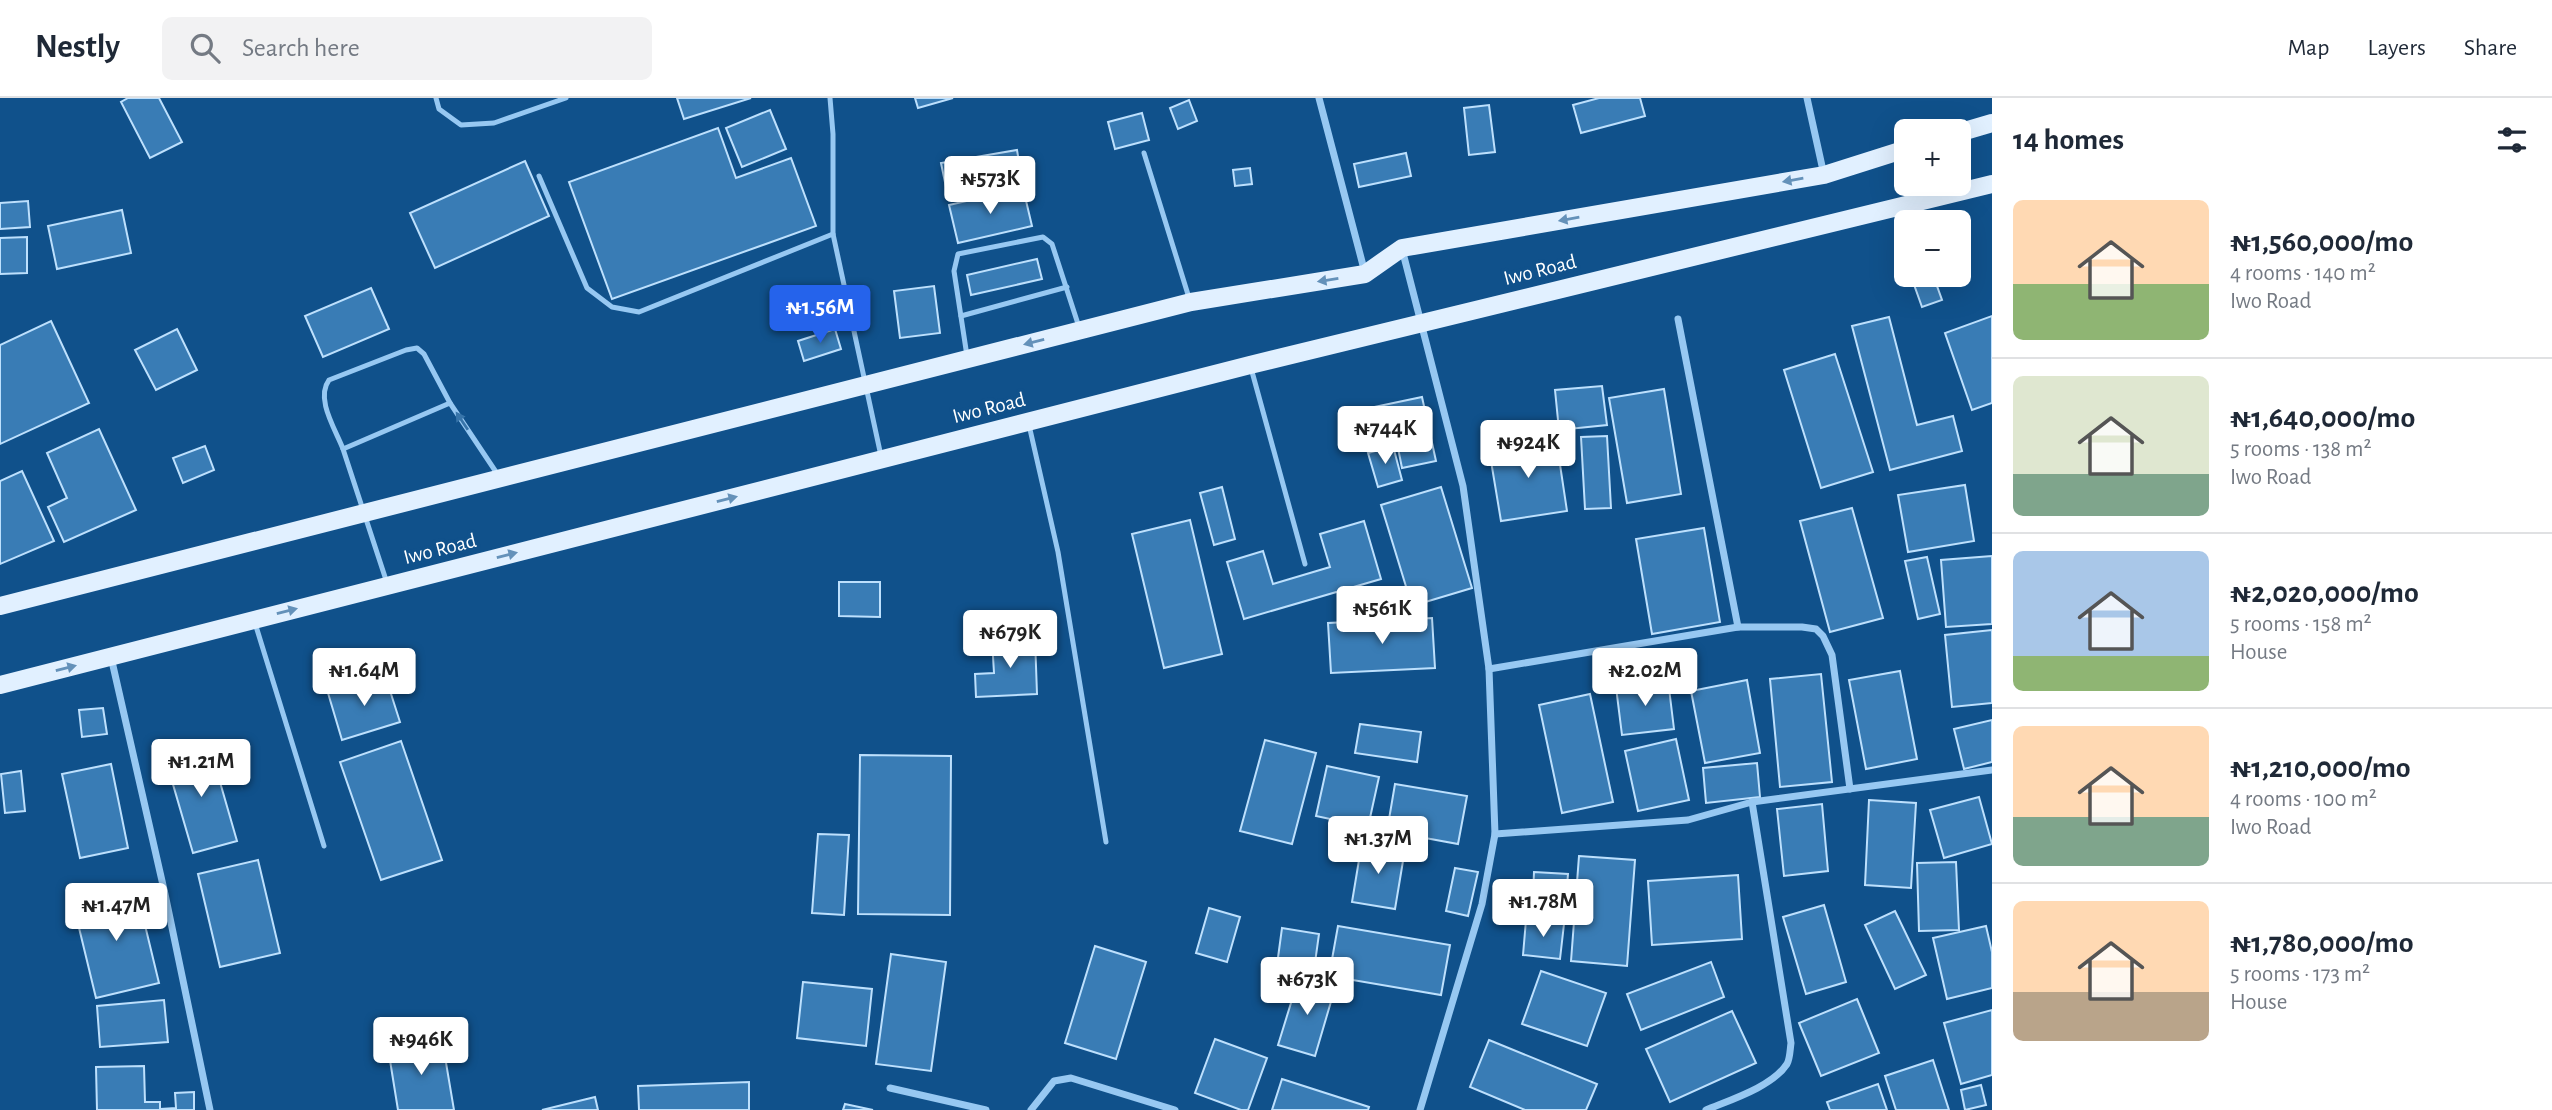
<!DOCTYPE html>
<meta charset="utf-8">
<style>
body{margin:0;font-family:"Alegreya Sans",sans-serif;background:#f2f2f3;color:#1f2937;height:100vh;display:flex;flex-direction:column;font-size:26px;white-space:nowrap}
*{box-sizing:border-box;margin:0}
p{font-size:23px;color:#747a83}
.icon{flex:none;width:38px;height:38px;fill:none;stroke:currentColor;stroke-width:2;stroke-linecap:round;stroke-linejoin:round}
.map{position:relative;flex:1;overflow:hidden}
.sheet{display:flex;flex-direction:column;background:#fff;width:560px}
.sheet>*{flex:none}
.tools{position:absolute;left:1894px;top:21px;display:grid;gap:14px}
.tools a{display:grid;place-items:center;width:77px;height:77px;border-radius:10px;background:#fff;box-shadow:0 7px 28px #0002;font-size:35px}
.price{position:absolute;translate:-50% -60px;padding:0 16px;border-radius:7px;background:#fff;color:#222;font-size:23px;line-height:46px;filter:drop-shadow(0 2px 4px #0008)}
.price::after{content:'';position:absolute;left:50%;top:42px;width:21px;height:16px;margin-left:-10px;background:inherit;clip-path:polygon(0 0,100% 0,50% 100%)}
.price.current{background:#2563eb;color:#fff}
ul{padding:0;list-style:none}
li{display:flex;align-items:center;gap:21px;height:175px;padding:0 21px}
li+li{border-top:2px solid #e0e1e3}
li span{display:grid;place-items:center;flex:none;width:196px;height:140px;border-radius:10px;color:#555}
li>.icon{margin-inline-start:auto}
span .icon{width:84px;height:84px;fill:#fffc;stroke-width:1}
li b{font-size:30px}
h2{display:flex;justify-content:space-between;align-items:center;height:84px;padding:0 21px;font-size:30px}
header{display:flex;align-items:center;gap:42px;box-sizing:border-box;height:98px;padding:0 35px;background:#fff;border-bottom:2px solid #e0e1e3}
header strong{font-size:33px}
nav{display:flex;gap:38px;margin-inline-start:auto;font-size:24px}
.search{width:490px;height:63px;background:#f2f2f3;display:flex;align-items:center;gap:18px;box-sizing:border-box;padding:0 24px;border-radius:10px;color:#747a83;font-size:26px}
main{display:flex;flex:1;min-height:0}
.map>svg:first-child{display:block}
.building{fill:#397cb5;stroke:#bde0fd;stroke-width:2}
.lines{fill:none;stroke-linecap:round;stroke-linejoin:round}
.lane{stroke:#97c8f2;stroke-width:5}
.street{stroke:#97c8f2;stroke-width:7}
.primary{stroke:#e1f0ff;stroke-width:18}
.oneway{fill:#6491b9}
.oneway2{fill:#3875aa}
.labels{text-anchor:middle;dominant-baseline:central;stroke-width:7;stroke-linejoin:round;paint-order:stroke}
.street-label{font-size:21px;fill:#fff;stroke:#10518b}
</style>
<header>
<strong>Nestly</strong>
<div class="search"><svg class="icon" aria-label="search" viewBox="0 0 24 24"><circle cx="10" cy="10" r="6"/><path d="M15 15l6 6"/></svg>Search here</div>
<nav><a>Map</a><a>Layers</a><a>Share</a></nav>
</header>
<main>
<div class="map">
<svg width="1992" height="1012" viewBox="0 0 1992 1012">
<rect width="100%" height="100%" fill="#10518b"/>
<g class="building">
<polygon points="128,0 159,0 182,44 150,60 121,4"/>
<polygon points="677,0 751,0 684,21"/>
<polygon points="915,0 953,0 918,10"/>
<polygon points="1599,0 1640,0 1645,18 1581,35 1573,7"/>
<polygon points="1189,2 1197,23 1178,31 1170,10"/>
<polygon points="1489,7 1495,54 1469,57 1464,10"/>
<polygon points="770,12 786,51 742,69 726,30"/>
<polygon points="1142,15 1149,42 1115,51 1108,24"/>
<polygon points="718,30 736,80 791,60 816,128 612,201 569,84"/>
<polygon points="1017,52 1021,76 946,89 941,65"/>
<polygon points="1406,55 1411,78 1359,89 1354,66"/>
<polygon points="525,63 549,118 435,170 410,115"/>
<polygon points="1250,70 1252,86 1235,88 1233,72"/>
<polygon points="1023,90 1032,128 958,145 949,107"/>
<polygon points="28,103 30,129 0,131 0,105"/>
<polygon points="122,112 131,155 57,171 48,128"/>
<polygon points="27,139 27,175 0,176 0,140"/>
<polygon points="1037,161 1042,181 971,197 967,177"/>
<polygon points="1926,177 1933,177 1942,202 1922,209 1912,181"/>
<polygon points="934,188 940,235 900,240 894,193"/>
<polygon points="371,190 389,231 323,259 305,218"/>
<polygon points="1992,218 1992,305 1972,312 1945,235"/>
<polygon points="1889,219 1917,327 1953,318 1962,353 1890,372 1852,228"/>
<polygon points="51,223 89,305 0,346 0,247"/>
<polygon points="177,231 197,272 156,292 135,252"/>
<polygon points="835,231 841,251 804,263 798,243"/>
<polygon points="1835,256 1873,374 1821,390 1784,272"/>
<polygon points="1602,288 1607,327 1559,332 1555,292"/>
<polygon points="1664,291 1681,396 1627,405 1609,300"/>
<polygon points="1422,299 1436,363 1402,370 1395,335 1366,341 1360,312"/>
<polygon points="99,331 136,412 64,444 48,409 67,400 47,355"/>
<polygon points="1607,338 1611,410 1585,411 1581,339"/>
<polygon points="1556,340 1567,413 1501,423 1489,351"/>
<polygon points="205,348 214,372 183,385 173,360"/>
<polygon points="1393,348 1402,382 1378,389 1368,355"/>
<polygon points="22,373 54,443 0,466 0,383"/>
<polygon points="1965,387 1974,443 1908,454 1898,397"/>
<polygon points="1222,389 1235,441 1214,447 1200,395"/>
<polygon points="1441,389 1472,490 1412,508 1381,407"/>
<polygon points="1852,410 1883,520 1830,534 1800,423"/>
<polygon points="1190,422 1222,556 1164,570 1132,436"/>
<polygon points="1364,423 1381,481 1244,521 1227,464 1263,453 1273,486 1330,469 1320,436"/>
<polygon points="1704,430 1720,524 1652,536 1636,441"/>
<polygon points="1992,458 1992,526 1946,529 1941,462"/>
<polygon points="1927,459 1940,516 1918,521 1905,463"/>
<polygon points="839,484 880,484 880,519 839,518"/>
<polygon points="1432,520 1435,570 1331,575 1328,525"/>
<polygon points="1992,532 1992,605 1952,609 1945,537"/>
<polygon points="1035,540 1037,596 976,599 975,576 994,575 992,542"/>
<polygon points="1900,573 1917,661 1866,671 1849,582"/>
<polygon points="1821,576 1832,684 1780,689 1770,581"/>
<polygon points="385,577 400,624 342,642 328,595"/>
<polygon points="1668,582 1674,631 1622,637 1616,589"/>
<polygon points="1747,582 1760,655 1705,665 1691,593"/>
<polygon points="1590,596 1613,704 1562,715 1539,607"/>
<polygon points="103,610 107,636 82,639 79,612"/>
<polygon points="1992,622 1992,664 1964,671 1954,631"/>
<polygon points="1360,626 1421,634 1417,664 1355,655"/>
<polygon points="1676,641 1689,702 1638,713 1625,653"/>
<polygon points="1265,642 1316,655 1292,746 1240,733"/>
<polygon points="401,643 442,762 381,782 340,664"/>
<polygon points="209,646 237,743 193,755 165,659"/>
<polygon points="860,657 951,658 950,817 858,816"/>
<polygon points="1757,665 1760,699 1706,705 1703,670"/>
<polygon points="111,666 128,750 80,760 62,676"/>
<polygon points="1327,668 1379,679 1368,729 1316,718"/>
<polygon points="21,673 25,713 5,715 1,676"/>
<polygon points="1395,686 1467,698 1458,746 1387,733"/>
<polygon points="1979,699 1992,746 1944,760 1930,712"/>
<polygon points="1869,702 1916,705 1911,790 1865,787"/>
<polygon points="1822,706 1828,773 1784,778 1777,711"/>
<polygon points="818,736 849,737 844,817 812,815"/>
<polygon points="1362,744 1405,751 1395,811 1352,804"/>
<polygon points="1579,758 1635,762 1627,868 1571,863"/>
<polygon points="258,762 280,855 220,869 198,776"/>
<polygon points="1956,764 1959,832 1919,833 1917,765"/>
<polygon points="1455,770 1478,774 1468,818 1446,813"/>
<polygon points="1534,774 1568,776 1566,801 1533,799"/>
<polygon points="1738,777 1742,841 1652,847 1648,783"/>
<polygon points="136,790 159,885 96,900 73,805"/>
<polygon points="1824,807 1846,884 1806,896 1783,819"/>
<polygon points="1209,810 1240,819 1227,864 1196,855"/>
<polygon points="1895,813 1926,877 1895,891 1865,827"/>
<polygon points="1526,822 1564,826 1560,861 1523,857"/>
<polygon points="1338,828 1450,847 1441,897 1329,878"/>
<polygon points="1986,828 1992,854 1992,890 1947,901 1933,840"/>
<polygon points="1282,830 1319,836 1314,872 1277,867"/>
<polygon points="1095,848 1146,864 1116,961 1065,945"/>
<polygon points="891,856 946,864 931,973 876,966"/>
<polygon points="1711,864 1724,899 1641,932 1627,896"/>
<polygon points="1541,873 1606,895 1587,948 1522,926"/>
<polygon points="1299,879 1335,890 1315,958 1278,947"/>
<polygon points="803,884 872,891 866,948 797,940"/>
<polygon points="1857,901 1879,955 1821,978 1799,925"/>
<polygon points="164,902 168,944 100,949 97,908"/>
<polygon points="1992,912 1992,977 1961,986 1944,925"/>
<polygon points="1732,913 1756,965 1670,1004 1646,951"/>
<polygon points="442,941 454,1012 398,1012 388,950"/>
<polygon points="1215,941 1267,960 1248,1012 1241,1012 1195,995"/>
<polygon points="1489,942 1597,986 1586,1012 1525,1012 1470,989"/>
<polygon points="1933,962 1949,1012 1896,1012 1885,978"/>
<polygon points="144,968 145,1004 160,1004 160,1011 176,1010 175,995 194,994 194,1012 97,1012 96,969"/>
<polygon points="1282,981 1369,1009 1368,1012 1272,1012"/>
<polygon points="749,984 749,1012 639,1012 638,988"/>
<polygon points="1878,986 1887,1012 1830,1012 1827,1004"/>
<polygon points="1981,987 1986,1007 1965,1012 1961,992"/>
<polygon points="595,999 598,1012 542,1012"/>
<polygon points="845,1006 873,1012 843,1012"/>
</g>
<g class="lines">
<g class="lane">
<polyline points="436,0 439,11 461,27 494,25 566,0"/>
<polyline points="830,0 833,36 833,136 881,358"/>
<polyline points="1144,55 1190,203"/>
<polyline points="539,78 587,190 612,209 639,214 833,136"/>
<polyline points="961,218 1067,189"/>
<polyline points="967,258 954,173 958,156 1043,139 1052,146 1079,229"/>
<polyline points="1251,270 1305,466"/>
<polyline points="1029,327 1058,454 1106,744"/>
<path d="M 343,351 C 336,332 315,301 329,282 L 406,252 L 417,250 L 424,256 L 450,305"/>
<polyline points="387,485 343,351 450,305 498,377"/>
<polyline points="255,525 324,748"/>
</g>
<g class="street">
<polyline points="1319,0 1365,175"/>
<polyline points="1807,0 1824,77"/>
<polyline points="1402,151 1463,388 1489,571 1495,736 1482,806 1420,1012"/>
<polyline points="1678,221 1738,529"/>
<polyline points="111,559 165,796 210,1012"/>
<polyline points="1489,571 1738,529 1802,529 1816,531 1823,538 1832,557 1850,691"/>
<polyline points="1495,736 1688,722 1752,704 1992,672"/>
<polyline points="890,990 986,1012"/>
<polyline points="1031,1012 1054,983 1071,980 1175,1012"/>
<path d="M 1706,1012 C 1730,1002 1772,989 1787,966 C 1790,961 1790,952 1791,945 L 1752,704"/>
</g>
<g class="primary">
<polyline points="1958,35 1992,25"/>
<polyline points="0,508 1191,204 1365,176 1402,150 1824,77 1906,51"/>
<polyline points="0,587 1250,267 1992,86"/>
</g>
</g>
<defs><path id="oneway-solid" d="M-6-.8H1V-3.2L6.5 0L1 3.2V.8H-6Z" transform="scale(1.75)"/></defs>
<g class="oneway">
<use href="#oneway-solid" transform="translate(1793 82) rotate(170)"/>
<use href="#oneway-solid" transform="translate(1569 121) rotate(170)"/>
<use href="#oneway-solid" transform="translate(1328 182) rotate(171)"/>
<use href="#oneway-solid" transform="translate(1034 244) rotate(166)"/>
<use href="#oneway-solid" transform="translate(727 401) rotate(-14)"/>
<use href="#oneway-solid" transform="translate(507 457) rotate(-14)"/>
<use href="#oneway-solid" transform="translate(287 513) rotate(-14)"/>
<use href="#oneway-solid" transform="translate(66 570) rotate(-14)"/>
</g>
<use class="oneway2" href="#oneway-solid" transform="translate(462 323) rotate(-124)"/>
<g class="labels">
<g class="street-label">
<text transform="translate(1540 172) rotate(-14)">Iwo Road</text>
<text transform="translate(989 310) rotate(-14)">Iwo Road</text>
<text transform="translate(440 451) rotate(-14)">Iwo Road</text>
</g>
</g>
</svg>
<div class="tools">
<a>+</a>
<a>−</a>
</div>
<b class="price" style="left:990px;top:118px">₦573K</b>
<b class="price current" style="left:820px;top:247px">₦1.56M</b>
<b class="price" style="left:1385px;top:368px">₦744K</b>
<b class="price" style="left:1528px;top:382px">₦924K</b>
<b class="price" style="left:1382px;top:548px">₦561K</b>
<b class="price" style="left:1010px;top:572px">₦679K</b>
<b class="price" style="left:364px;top:610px">₦1.64M</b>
<b class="price" style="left:1645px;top:610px">₦2.02M</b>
<b class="price" style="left:201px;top:701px">₦1.21M</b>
<b class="price" style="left:1378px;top:778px">₦1.37M</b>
<b class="price" style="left:1543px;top:841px">₦1.78M</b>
<b class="price" style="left:116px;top:845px">₦1.47M</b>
<b class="price" style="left:1307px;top:919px">₦673K</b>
<b class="price" style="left:421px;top:979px">₦946K</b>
</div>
<section class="sheet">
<h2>14 homes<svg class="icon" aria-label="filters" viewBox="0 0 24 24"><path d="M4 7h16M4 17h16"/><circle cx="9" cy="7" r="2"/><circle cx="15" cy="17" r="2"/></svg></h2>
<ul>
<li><span style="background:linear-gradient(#ffd9b3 60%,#8fb573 0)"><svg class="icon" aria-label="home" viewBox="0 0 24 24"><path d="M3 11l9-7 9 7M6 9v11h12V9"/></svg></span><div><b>₦1,560,000/mo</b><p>4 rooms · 140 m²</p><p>Iwo Road</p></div></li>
<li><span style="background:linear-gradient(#dfe7d0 70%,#7fa58c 0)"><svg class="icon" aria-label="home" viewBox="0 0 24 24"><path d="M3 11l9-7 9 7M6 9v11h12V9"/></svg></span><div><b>₦1,640,000/mo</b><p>5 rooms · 138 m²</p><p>Iwo Road</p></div></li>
<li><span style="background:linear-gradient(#a9c7e8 75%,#8fb573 0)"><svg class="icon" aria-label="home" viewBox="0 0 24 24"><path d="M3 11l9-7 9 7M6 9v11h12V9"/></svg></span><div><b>₦2,020,000/mo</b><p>5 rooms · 158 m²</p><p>House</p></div></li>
<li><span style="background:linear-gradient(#ffd9b3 65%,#7fa58c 0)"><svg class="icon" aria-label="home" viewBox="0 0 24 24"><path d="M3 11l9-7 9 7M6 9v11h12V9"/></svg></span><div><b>₦1,210,000/mo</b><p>4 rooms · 100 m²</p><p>Iwo Road</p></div></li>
<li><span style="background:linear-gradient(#ffd9b3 65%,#b9a48a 0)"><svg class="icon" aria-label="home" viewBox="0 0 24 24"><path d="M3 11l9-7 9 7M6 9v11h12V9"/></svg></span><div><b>₦1,780,000/mo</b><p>5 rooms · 173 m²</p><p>House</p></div></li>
</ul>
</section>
</main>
